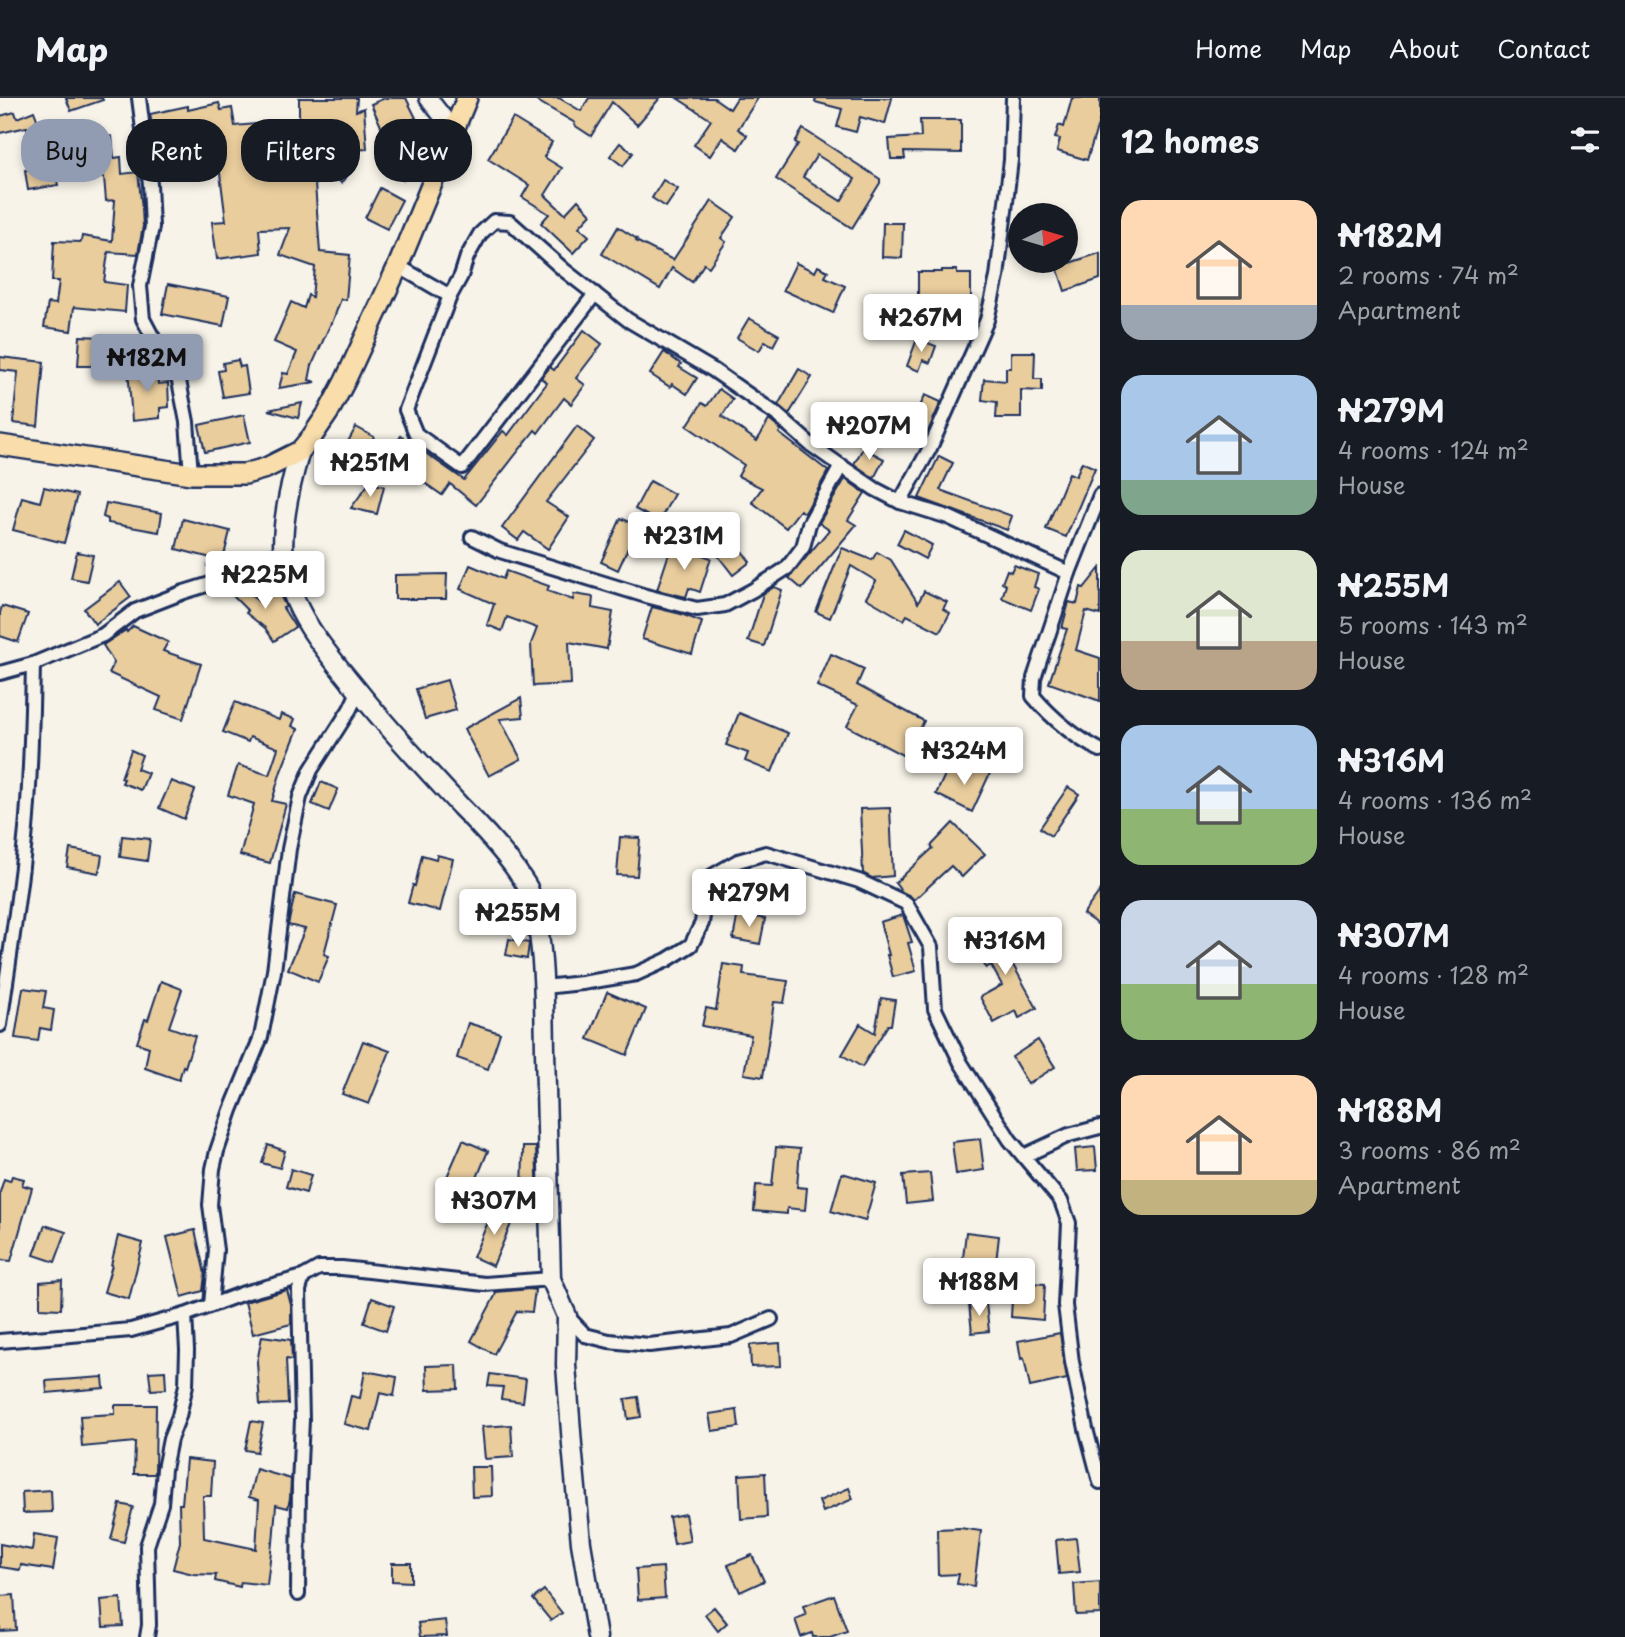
<!DOCTYPE html>
<meta charset="utf-8">
<style>
body{margin:0;font-family:"Playpen Sans",sans-serif;background:#20242c;color:#f1f3f6;height:100vh;display:flex;flex-direction:column;font-size:26px;white-space:nowrap}
*{box-sizing:border-box;margin:0}
p{font-size:23px;color:#9ea1a6}
.icon{flex:none;width:38px;height:38px;fill:none;stroke:currentColor;stroke-width:2;stroke-linecap:round;stroke-linejoin:round}
.map{position:relative;flex:1;overflow:hidden}
.drawer{display:flex;flex-direction:column;background:#171b24;width:525px}
.drawer>*{flex:none}
.guide{position:absolute;left:21px;top:21px;width:665px;height:63px;display:flex;gap:14px}
.needle{width:46px;rotate:85deg}
.fabs{position:absolute;left:1008px;top:105px;display:grid;gap:14px}
.fabs a{display:grid;place-items:center;width:70px;height:70px;border-radius:50%;background:#171b24;box-shadow:0 4px 10px #0003;font-size:35px}
.price{position:absolute;translate:-50% -60px;padding:0 16px;border-radius:7px;background:#fff;color:#222;font-size:23px;line-height:46px;filter:drop-shadow(0 2px 4px #0008)}
.price::after{content:'';position:absolute;left:50%;top:42px;width:21px;height:16px;margin-left:-10px;background:inherit;clip-path:polygon(0 0,100% 0,50% 100%)}
.price.on{background:#919bb2;color:#111}
ul{padding:0;list-style:none}
li{display:flex;align-items:center;gap:21px;height:175px;padding:0 21px}
li span{display:grid;place-items:center;flex:none;width:196px;height:140px;border-radius:21px;color:#555}
li>.icon{margin-inline-start:auto}
span .icon{width:84px;height:84px;fill:#fffc;stroke-width:1}
li b{font-size:30px}
h2{display:flex;justify-content:space-between;align-items:center;height:84px;padding:0 21px;font-size:30px}
.chip{padding:0 24px;border-radius:28px;background:#171b24;box-shadow:0 4px 10px #0003;font-size:24px;line-height:63px}
.chip.on{background:#919bb2;color:#111}
header{display:flex;align-items:center;gap:42px;box-sizing:border-box;height:98px;padding:0 35px;background:#171b24;border-bottom:2px solid #363941}
header strong{font-size:33px}
nav{display:flex;gap:38px;margin-inline-start:auto;font-size:24px}
main{display:flex;flex:1;min-height:0}
.map>svg:first-child{display:block}
.building{fill:#e9cd9d;stroke:#1b2f5e;stroke-width:2;fill-rule:evenodd}
.lines{fill:none;stroke-linecap:round;stroke-linejoin:round}
.minor-casing{stroke:#1b2f5e;stroke-width:18}
.tertiary-casing{stroke:#1b2f5e;stroke-width:21}
.secondary-casing{stroke:#1b2f5e;stroke-width:23}
.primary-casing{stroke:#1b2f5e;stroke-width:24}
.minor{stroke:#f7f3e8;stroke-width:12}
.tertiary{stroke:#f7f3e8;stroke-width:16}
.secondary{stroke:#f7f3e8;stroke-width:18}
.primary{stroke:#f9deab;stroke-width:19}
</style>
<header>
<strong>Map</strong>
<nav><a>Home</a><a>Map</a><a>About</a><a>Contact</a></nav>
</header>
<main>
<div class="map">
<svg width="1100" height="1539" viewBox="0 0 1100 1539">
<rect width="100%" height="100%" fill="#f7f3e8"/>
<filter id="ink" filterUnits="userSpaceOnUse"><feTurbulence type="fractalNoise" baseFrequency=".0143" numOctaves="2"/><feDisplacementMap in="SourceGraphic" scale="14" xChannelSelector="R" yChannelSelector="G"/><feConvolveMatrix kernelMatrix="1 2 1 2 8 2 1 2 1" color-interpolation-filters="sRGB"/></filter>
<g filter="url(#ink)">
<g class="building">
<polygon points="66,0 102,0 103,2 71,13"/>
<polygon points="299,0 357,0 356,13 364,10 367,51 335,53 354,69 341,85 336,80 315,86 320,154 350,157 346,202 341,201 332,225 331,225 312,267 309,282 316,284 279,290 283,275 288,276 297,254 274,244 291,204 304,210 308,197 312,199 315,169 280,157 290,130 259,131 261,155 217,161 212,124 226,123 217,52 174,61 175,64 159,67 150,16 188,8 188,12 219,5 221,12 232,10 235,28 267,25 270,58 305,48 296,24 299,23"/>
<polygon points="385,0 406,0 416,20 384,35 371,6"/>
<polygon points="532,0 559,0 581,13 589,0 660,0 637,27 612,4 591,38 574,27 575,25"/>
<polygon points="677,0 714,0 730,11 737,0 758,0 738,31 747,37 738,51 722,40 710,58 694,47 711,22"/>
<polygon points="816,0 892,0 885,26 860,19 856,34 837,29 842,11 815,4"/>
<polygon points="1072,0 1100,0 1100,20 1087,62 1057,53 1060,41 1055,40 1059,27 1064,29"/>
<polygon points="34,13 40,29 28,33 27,29 0,35 0,18 15,14 17,20"/>
<polygon points="513,20 552,44 544,59 562,70 545,97 565,116 578,102 591,116 579,129 589,138 573,155 541,125 549,116 522,99 529,87 488,61"/>
<polygon points="920,22 961,22 961,55 904,54 905,61 891,61 889,41 921,39"/>
<polygon points="423,31 434,41 422,65 403,82 386,62"/>
<path d="M 803,31 L 880,81 L 880,85 L 852,130 L 776,81 L 798,46 L 795,44 ZM 817,57 L 855,81 L 841,103 L 803,79 Z"/>
<polygon points="112,38 114,60 121,59 122,76 138,74 142,111 143,128 138,156 108,154 104,184 127,187 125,214 74,209 71,233 44,229 48,205 56,206 59,183 52,183 54,143 81,144 82,138 112,143 115,102 106,103 104,79 57,82 58,87 28,92 25,72 36,70 35,63 48,61 49,68 74,63 73,43"/>
<polygon points="620,45 633,55 623,68 610,58"/>
<polygon points="663,82 678,91 666,109 652,100"/>
<polygon points="380,90 402,102 387,131 365,120"/>
<polygon points="712,103 735,119 721,140 726,144 709,169 704,166 692,184 672,170 660,191 602,156 618,129 637,141 636,143 673,162"/>
<polygon points="883,125 903,125 902,160 882,159"/>
<polygon points="1100,155 1100,181 1065,193 1057,169"/>
<polygon points="796,165 815,174 818,168 828,173 825,179 845,188 833,215 783,192"/>
<polygon points="942,172 957,172 957,176 971,176 971,211 918,211 918,174 942,174"/>
<polygon points="168,186 229,198 223,228 162,216"/>
<polygon points="749,220 779,237 773,248 765,243 759,253 737,240"/>
<polygon points="584,232 602,246 576,280 585,287 571,306 564,300 538,335 535,332 476,407 450,386 442,397 387,359 401,338 464,382 503,333 508,337 547,285 541,280 550,269 554,272"/>
<polygon points="80,238 123,240 121,268 92,266 92,268 78,268"/>
<polygon points="917,241 936,248 930,265 923,262 919,273 907,268"/>
<polygon points="664,254 681,266 679,269 697,280 687,296 672,286 670,289 650,276"/>
<polygon points="1011,254 1035,254 1034,281 1042,281 1042,293 1021,292 1021,320 996,320 997,304 982,302 984,281 1006,283 1006,270 1011,270"/>
<polygon points="0,259 44,264 38,328 13,325 18,274 0,272"/>
<polygon points="238,262 240,269 245,268 249,295 223,299 218,273 224,272 223,265"/>
<polygon points="150,269 151,274 157,274 158,286 168,285 169,309 160,310 160,320 132,323 128,270"/>
<polygon points="799,271 812,279 789,316 778,307"/>
<polygon points="719,291 733,301 722,318 757,343 769,322 781,332 779,335 828,373 805,415 800,412 786,430 752,404 762,390 738,378 744,367 687,328 702,305 707,308"/>
<polygon points="925,297 941,304 926,338 910,331"/>
<polygon points="302,305 298,320 268,312"/>
<polygon points="244,317 250,344 205,354 199,327"/>
<polygon points="577,328 594,342 546,404 569,419 548,451 524,434 518,442 502,430"/>
<polygon points="356,329 374,339 364,359 345,349"/>
<polygon points="863,350 884,361 874,380 854,366"/>
<polygon points="939,358 953,365 940,392 1012,418 1007,432 919,400"/>
<polygon points="1082,364 1095,370 1066,439 1046,431 1069,375 1076,378"/>
<polygon points="845,381 865,395 848,422 856,427 802,491 789,480 829,432 819,425"/>
<polygon points="650,383 674,396 659,424 635,411"/>
<polygon points="369,385 384,388 377,416 351,410"/>
<polygon points="44,389 77,397 64,445 13,432 22,399 40,404"/>
<polygon points="106,405 162,415 159,434 108,425 108,421 103,419"/>
<polygon points="621,420 638,428 618,472 601,464"/>
<polygon points="183,421 230,433 220,474 207,468 211,460 176,451"/>
<polygon points="714,428 736,457 742,453 750,464 733,477 702,437"/>
<polygon points="904,432 932,447 925,461 897,446"/>
<polygon points="672,446 711,460 700,494 689,490 686,499 657,492"/>
<polygon points="842,450 872,462 877,454 891,462 918,505 924,493 947,504 943,511 950,515 940,534 907,517 904,522 866,500 876,483 851,468 830,520 816,514"/>
<polygon points="77,454 93,457 87,483 71,480"/>
<polygon points="470,467 503,481 506,473 549,488 547,493 573,502 574,496 593,499 592,510 613,514 607,551 569,544 571,586 533,588 531,546 537,530 507,519 502,533 487,527 494,506 460,491"/>
<polygon points="1014,467 1038,476 1034,489 1039,491 1031,512 1002,500 1006,487 1002,485 1007,472 1011,474"/>
<polygon points="1100,470 1100,517 1086,513 1076,552 1100,560 1100,603 1049,585 1067,531 1062,530 1069,504 1077,506 1081,489 1084,490"/>
<polygon points="447,476 446,501 395,501 395,477"/>
<polygon points="120,484 131,499 95,526 84,511"/>
<polygon points="241,486 258,503 278,493 286,509 283,510 295,529 274,543 265,530 246,515 248,513 229,494 237,487"/>
<polygon points="774,489 782,492 764,548 748,543 763,496"/>
<polygon points="2,508 28,516 18,544 0,538 0,515"/>
<polygon points="652,509 681,516 702,524 692,556 642,541"/>
<polygon points="133,528 168,544 163,553 201,566 183,621 156,612 161,599 109,575 114,565 103,547 126,532 127,534"/>
<polygon points="831,556 864,571 857,587 924,623 906,659 847,628 858,607 817,588"/>
<polygon points="447,582 456,612 425,621 416,591"/>
<polygon points="521,600 523,619 500,621 521,661 489,678 464,631"/>
<polygon points="235,604 279,622 281,616 295,621 292,628 298,631 281,673 272,703 286,706 270,765 240,757 254,706 228,697 238,667 269,677 278,650 250,639 248,644 223,634"/>
<polygon points="739,615 788,635 772,674 745,663 748,655 726,647"/>
<polygon points="131,652 142,657 137,671 148,675 141,692 122,685 124,681 121,680"/>
<polygon points="976,666 991,673 972,714 936,696 949,668 970,678"/>
<polygon points="171,683 195,692 184,721 159,710"/>
<polygon points="321,684 338,691 329,713 312,706"/>
<polygon points="1068,689 1079,696 1051,738 1040,730"/>
<polygon points="890,710 893,778 872,780 863,775 860,711"/>
<polygon points="953,725 985,756 962,779 951,768 914,802 910,798 902,794 895,785 933,750 931,748"/>
<polygon points="122,738 150,741 147,763 120,759"/>
<polygon points="620,739 640,740 637,778 617,777"/>
<polygon points="70,751 102,757 99,775 67,769"/>
<polygon points="422,757 436,761 437,757 453,761 440,813 408,805 413,787 415,788"/>
<polygon points="1100,793 1100,828 1083,816"/>
<polygon points="295,796 337,807 324,856 329,858 318,884 288,871 305,831 288,827"/>
<polygon points="738,815 765,821 760,846 733,841"/>
<polygon points="903,817 912,844 908,845 916,873 893,879 887,857 889,857 880,824"/>
<polygon points="1013,828 1024,849 1008,858 1037,910 1019,920 1016,913 994,925 980,899 1002,887 991,867 986,870 975,849"/>
<polygon points="509,841 529,845 527,861 506,857"/>
<polygon points="723,866 744,869 743,877 788,883 784,905 774,904 763,979 744,976 751,937 702,928 706,910 716,912"/>
<polygon points="161,883 182,891 169,929 195,938 185,969 183,968 179,982 145,970 149,949 137,945 145,921 148,922"/>
<polygon points="23,890 46,893 43,910 54,912 51,932 40,930 38,943 15,940"/>
<polygon points="607,894 646,911 627,957 588,941"/>
<polygon points="881,900 895,902 891,927 888,927 862,969 842,957 860,926 875,935"/>
<polygon points="468,925 500,935 488,971 457,960"/>
<polygon points="1038,942 1055,969 1028,986 1012,959"/>
<polygon points="363,943 390,953 369,1006 342,996"/>
<polygon points="980,1041 984,1072 956,1076 952,1044"/>
<polygon points="463,1042 488,1053 472,1092 446,1081"/>
<polygon points="268,1047 285,1053 280,1070 262,1065"/>
<polygon points="523,1049 536,1049 538,1104 522,1104"/>
<polygon points="776,1049 800,1051 797,1089 807,1090 805,1112 787,1110 787,1116 754,1113 756,1087 772,1088"/>
<polygon points="1095,1049 1097,1072 1077,1073 1075,1051"/>
<polygon points="291,1071 311,1077 306,1095 286,1089"/>
<polygon points="842,1075 876,1085 865,1123 831,1113"/>
<polygon points="930,1075 933,1103 906,1106 903,1077"/>
<polygon points="12,1078 24,1081 22,1087 32,1090 11,1163 0,1162 0,1094 4,1081 10,1083"/>
<polygon points="494,1110 514,1119 493,1168 473,1159"/>
<polygon points="45,1127 66,1134 55,1164 34,1157"/>
<polygon points="195,1132 205,1176 203,1193 182,1199 167,1139"/>
<polygon points="966,1134 999,1138 995,1173 962,1169"/>
<polygon points="118,1138 143,1145 129,1201 104,1194 112,1167 111,1167"/>
<polygon points="62,1182 61,1211 40,1210 40,1184"/>
<polygon points="1013,1184 1045,1186 1043,1222 1011,1219"/>
<polygon points="529,1191 535,1192 532,1214 517,1213 494,1256 471,1243 495,1198 496,1194"/>
<polygon points="287,1192 291,1207 291,1226 253,1236 245,1204"/>
<polygon points="372,1200 394,1208 386,1233 364,1225"/>
<polygon points="986,1205 989,1233 972,1235 969,1206"/>
<polygon points="1060,1235 1067,1281 1030,1289 1024,1260 1021,1261 1018,1243"/>
<polygon points="262,1238 291,1242 292,1262 286,1261 288,1306 260,1307 257,1264"/>
<polygon points="780,1245 781,1268 751,1269 750,1247"/>
<polygon points="457,1267 458,1291 427,1292 426,1268"/>
<polygon points="165,1273 166,1291 151,1292 149,1274"/>
<polygon points="365,1273 397,1279 394,1298 380,1295 371,1333 344,1326 351,1298 360,1300"/>
<polygon points="490,1276 526,1281 523,1304 501,1301 503,1289 488,1288"/>
<polygon points="103,1279 104,1290 47,1295 46,1283"/>
<polygon points="638,1299 641,1319 628,1321 625,1301"/>
<polygon points="115,1307 156,1307 155,1376 134,1376 135,1344 82,1349 80,1318 115,1316"/>
<polygon points="737,1312 739,1329 712,1333 709,1316"/>
<polygon points="251,1323 263,1325 257,1354 245,1352"/>
<polygon points="511,1327 513,1359 485,1361 482,1329"/>
<polygon points="186,1361 213,1364 211,1398 203,1398 204,1440 256,1451 259,1402 249,1399 256,1371 291,1381 290,1400 288,1410 276,1407 273,1445 272,1445 267,1487 241,1484 240,1489 215,1483 216,1477 193,1476 173,1471 180,1444 179,1406 182,1406"/>
<polygon points="471,1369 491,1369 492,1398 472,1399"/>
<polygon points="765,1375 767,1419 741,1421 739,1377"/>
<polygon points="849,1390 853,1401 823,1414 819,1403"/>
<polygon points="51,1392 52,1414 23,1415 22,1394"/>
<polygon points="120,1406 133,1409 124,1444 111,1441"/>
<polygon points="685,1416 690,1443 674,1446 669,1419"/>
<polygon points="960,1430 981,1433 974,1488 957,1486 959,1476 938,1477 937,1431"/>
<polygon points="34,1436 58,1440 53,1472 21,1467 20,1472 0,1469 0,1446 32,1452"/>
<polygon points="1076,1440 1080,1474 1059,1476 1056,1442"/>
<polygon points="752,1457 764,1483 740,1494 728,1467"/>
<polygon points="392,1465 411,1465 411,1484 392,1483"/>
<polygon points="663,1469 665,1500 638,1502 636,1471"/>
<polygon points="1100,1484 1100,1516 1076,1517 1074,1486"/>
<polygon points="544,1492 562,1515 551,1523 533,1501"/>
<polygon points="14,1497 16,1532 0,1533 0,1498"/>
<polygon points="834,1497 847,1533 830,1539 813,1539 812,1535 801,1539 795,1521 806,1517 803,1508"/>
<polygon points="121,1500 123,1528 103,1529 101,1502"/>
<polygon points="714,1509 727,1525 718,1533 705,1516"/>
<polygon points="445,1522 447,1538 420,1539 418,1525"/>
</g>
<g class="lines">
<defs>
<g id="minor">
<polyline points="139,0 150,86 152,129 140,188 143,221 160,253 179,283 187,324 191,376"/>
<polyline points="1013,0 1011,62 997,179 987,222 930,350 900,404 948,419 1069,475"/>
<polyline points="398,168 450,198 461,178 467,159 480,136 494,123 510,124 564,172 628,222 713,272 776,316 810,346 841,368 875,391 900,404"/>
<polyline points="450,198 406,312 416,336 462,369 595,196"/>
<path d="M 1100,397 L 1069,475 L 1034,580 L 1033,598 C 1052,620 1074,639 1100,652"/>
<polyline points="472,439 500,453 646,498 697,511 725,507 753,492 787,470 803,449 809,426 841,368"/>
<polyline points="0,575 33,566 103,537 135,513 184,494 284,463"/>
<polyline points="544,889 582,885 636,876 667,862 691,847 702,825 706,796 712,778 738,763 766,755 859,783 906,805 931,849 935,911 961,965 1010,1042 1061,1103 1069,1125 1065,1207 1072,1264 1086,1331 1100,1384"/>
<path d="M 0,927 C 9,861 20,797 26,731 C 31,676 32,621 33,566"/>
<polyline points="1024,1058 1069,1037 1100,1029"/>
<polyline points="211,1207 216,1152 210,1107 213,1071 217,1053 231,1012 261,939 274,873 289,751 300,699 311,672 350,611 358,594"/>
<polyline points="567,1218 585,1237 609,1243 649,1247 731,1238 771,1221"/>
<polyline points="0,1243 131,1232 185,1217 244,1195 303,1179 319,1170 342,1170 485,1186 551,1181"/>
<polyline points="298,1496 299,1387 302,1322 299,1192 303,1179"/>
<polyline points="147,1539 149,1527 147,1448 161,1406 164,1371 170,1341 179,1318 186,1287 187,1252 185,1217"/>
</g>
<polyline id="tertiary" points="428,0 454,33"/>
<path id="secondary" d="M 300,353 C 290,387 280,428 284,463 C 291,515 327,555 359,594 C 391,634 426,671 461,709 C 481,729 500,749 517,773 C 520,778 525,784 528,790 C 545,835 544,905 545,953 C 547,1029 549,1105 551,1181 L 567,1218 L 566,1267 L 572,1347 L 581,1445 L 597,1539"/>
<polyline id="primary" points="0,347 191,376 245,376 266,370 300,353 311,340 328,315 345,283 398,168 467,0"/>
</defs>
<use href="#minor" class="minor-casing"/>
<use href="#tertiary" class="tertiary-casing"/>
<use href="#secondary" class="secondary-casing"/>
<use href="#primary" class="primary-casing"/>
<use href="#minor" class="minor"/>
<use href="#tertiary" class="tertiary"/>
<use href="#secondary" class="secondary"/>
<use href="#primary" class="primary"/>
</g>
</g>
</svg>
<div class="fabs">
<a><svg class="needle" viewBox="-14 -14 28 28"><path d="M0-13l5 13h-10z" fill="#e53935"/><path d="M0 13l5-13h-10z" fill="#9ea1a6"/></svg></a>
</div>
<b class="price" style="left:921px;top:256px">₦267M</b>
<b class="price on" style="left:147px;top:296px">₦182M</b>
<b class="price" style="left:869px;top:364px">₦207M</b>
<b class="price" style="left:370px;top:401px">₦251M</b>
<b class="price" style="left:684px;top:474px">₦231M</b>
<b class="price" style="left:265px;top:513px">₦225M</b>
<b class="price" style="left:964px;top:689px">₦324M</b>
<b class="price" style="left:749px;top:831px">₦279M</b>
<b class="price" style="left:518px;top:851px">₦255M</b>
<b class="price" style="left:1005px;top:879px">₦316M</b>
<b class="price" style="left:494px;top:1139px">₦307M</b>
<b class="price" style="left:979px;top:1220px">₦188M</b>
<div class="guide">
<a class="chip on">Buy</a>
<a class="chip">Rent</a>
<a class="chip">Filters</a>
<a class="chip">New</a>
</div>
</div>
<section class="drawer">
<h2>12 homes<svg class="icon" aria-label="filters" viewBox="0 0 24 24"><path d="M4 7h16M4 17h16"/><circle cx="9" cy="7" r="2"/><circle cx="15" cy="17" r="2"/></svg></h2>
<ul>
<li><span style="background:linear-gradient(#ffd9b3 75%,#9aa5b1 0)"><svg class="icon" aria-label="home" viewBox="0 0 24 24"><path d="M3 11l9-7 9 7M6 9v11h12V9"/></svg></span><div><b>₦182M</b><p>2 rooms · 74 m²</p><p>Apartment</p></div></li>
<li><span style="background:linear-gradient(#a9c7e8 75%,#7fa58c 0)"><svg class="icon" aria-label="home" viewBox="0 0 24 24"><path d="M3 11l9-7 9 7M6 9v11h12V9"/></svg></span><div><b>₦279M</b><p>4 rooms · 124 m²</p><p>House</p></div></li>
<li><span style="background:linear-gradient(#dfe7d0 65%,#b9a48a 0)"><svg class="icon" aria-label="home" viewBox="0 0 24 24"><path d="M3 11l9-7 9 7M6 9v11h12V9"/></svg></span><div><b>₦255M</b><p>5 rooms · 143 m²</p><p>House</p></div></li>
<li><span style="background:linear-gradient(#a9c7e8 60%,#8fb573 0)"><svg class="icon" aria-label="home" viewBox="0 0 24 24"><path d="M3 11l9-7 9 7M6 9v11h12V9"/></svg></span><div><b>₦316M</b><p>4 rooms · 136 m²</p><p>House</p></div></li>
<li><span style="background:linear-gradient(#c9d6e8 60%,#8fb573 0)"><svg class="icon" aria-label="home" viewBox="0 0 24 24"><path d="M3 11l9-7 9 7M6 9v11h12V9"/></svg></span><div><b>₦307M</b><p>4 rooms · 128 m²</p><p>House</p></div></li>
<li><span style="background:linear-gradient(#ffd9b3 75%,#c2b280 0)"><svg class="icon" aria-label="home" viewBox="0 0 24 24"><path d="M3 11l9-7 9 7M6 9v11h12V9"/></svg></span><div><b>₦188M</b><p>3 rooms · 86 m²</p><p>Apartment</p></div></li>
</ul>
</section>
</main>
